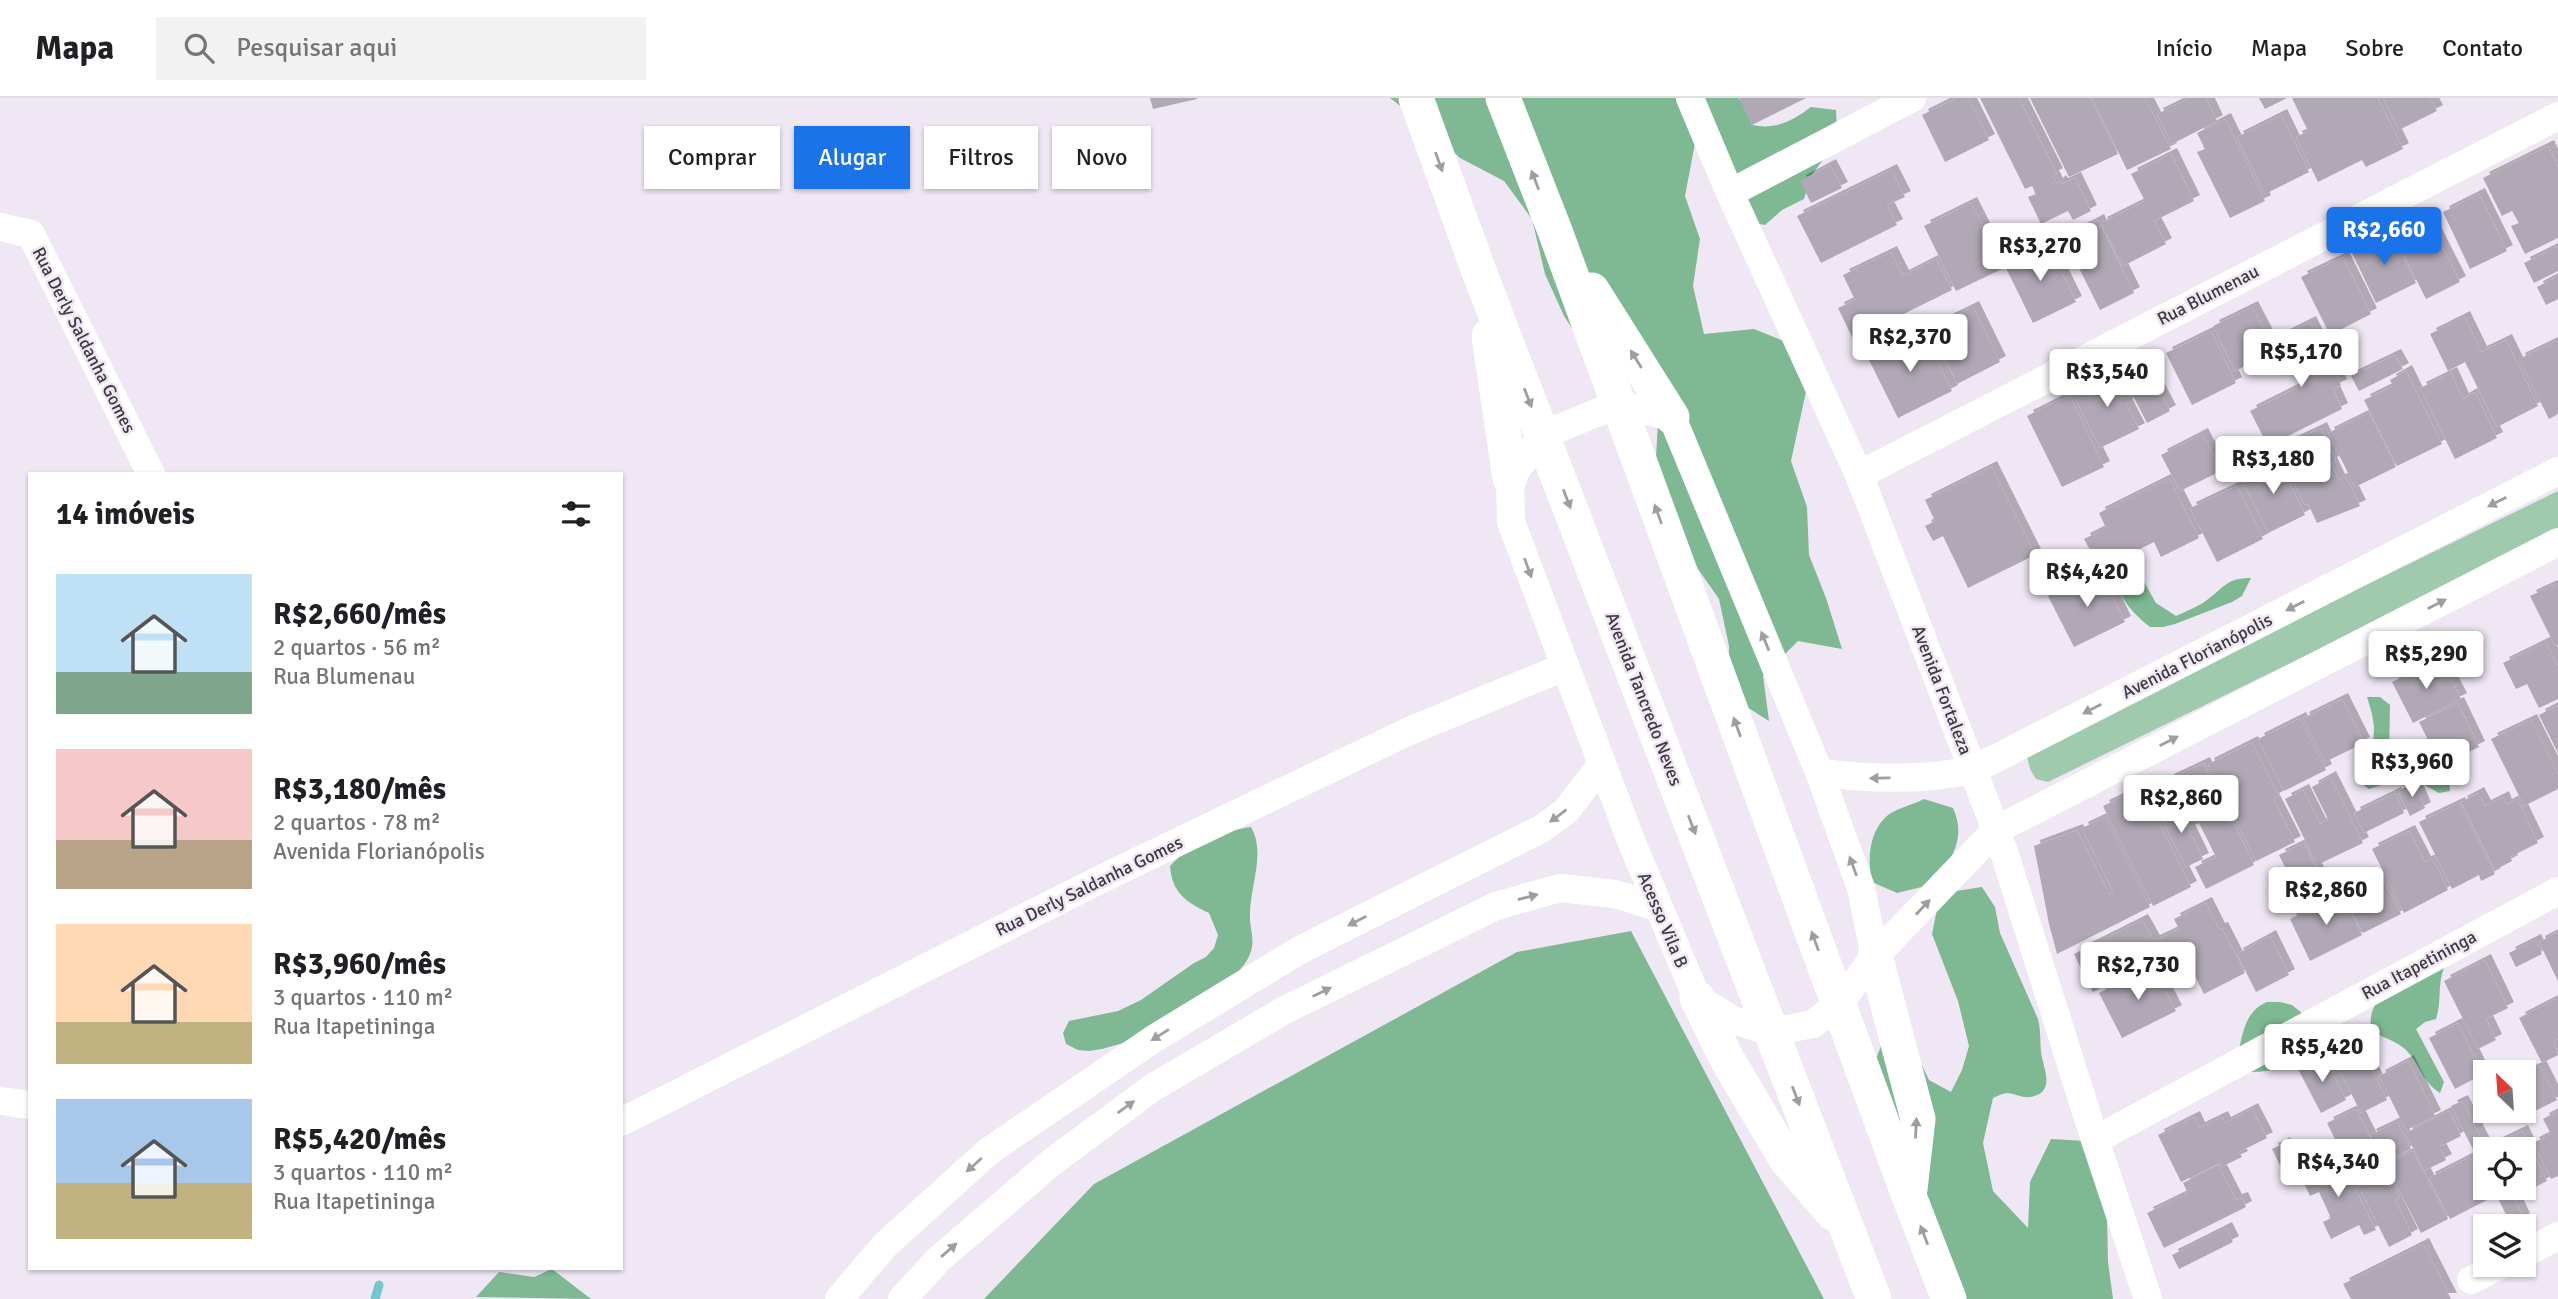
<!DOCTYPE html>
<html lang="pt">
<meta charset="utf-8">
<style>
body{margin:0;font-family:Signika,sans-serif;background:#f2f2f2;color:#202124;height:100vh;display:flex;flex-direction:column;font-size:26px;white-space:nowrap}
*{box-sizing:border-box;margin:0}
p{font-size:23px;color:#757577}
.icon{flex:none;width:38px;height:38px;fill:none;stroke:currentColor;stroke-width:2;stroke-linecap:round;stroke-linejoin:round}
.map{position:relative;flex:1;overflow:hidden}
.sheet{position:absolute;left:28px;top:374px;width:595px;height:798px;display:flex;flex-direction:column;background:#fff;border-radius:0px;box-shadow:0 2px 5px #0004}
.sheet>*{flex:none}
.top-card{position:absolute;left:644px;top:28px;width:665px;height:63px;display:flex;gap:14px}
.needle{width:46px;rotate:335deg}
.tools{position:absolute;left:2473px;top:962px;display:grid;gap:14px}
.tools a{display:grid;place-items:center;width:63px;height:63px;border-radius:0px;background:#fff;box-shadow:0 2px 5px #0004;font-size:35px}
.price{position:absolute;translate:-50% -60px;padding:0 16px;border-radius:7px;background:#fff;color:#222;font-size:23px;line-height:46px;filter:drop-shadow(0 2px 4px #0008)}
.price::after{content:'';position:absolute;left:50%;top:42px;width:21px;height:16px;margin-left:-10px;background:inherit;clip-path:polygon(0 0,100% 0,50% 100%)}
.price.selected{background:#1a73e8;color:#fff}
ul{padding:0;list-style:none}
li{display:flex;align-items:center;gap:21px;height:175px;padding:0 28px}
li span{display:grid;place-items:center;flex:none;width:196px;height:140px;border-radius:0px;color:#555}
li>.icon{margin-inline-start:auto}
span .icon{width:84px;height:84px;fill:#fffc;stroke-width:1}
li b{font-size:30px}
h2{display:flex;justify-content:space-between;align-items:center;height:84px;padding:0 28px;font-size:30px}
.tag{padding:0 24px;border-radius:0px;background:#fff;box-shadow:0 2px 5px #0004;font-size:24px;line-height:63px}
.tag.selected{background:#1a73e8;color:#fff}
header{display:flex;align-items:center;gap:42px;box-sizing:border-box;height:98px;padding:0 35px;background:#fff;border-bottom:2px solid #e0e0e0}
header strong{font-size:33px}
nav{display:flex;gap:38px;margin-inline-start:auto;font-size:24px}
.search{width:490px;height:63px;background:#f2f2f2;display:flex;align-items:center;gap:18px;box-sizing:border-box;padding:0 24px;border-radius:0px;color:#757577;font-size:26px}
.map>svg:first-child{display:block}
.green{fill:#a0caae}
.forest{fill:#7eb993}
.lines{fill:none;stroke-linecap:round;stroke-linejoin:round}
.stream{stroke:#74c7ce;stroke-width:9}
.building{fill:#b0a8b5;filter:url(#shadow)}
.minor{stroke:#fff;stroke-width:28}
.major{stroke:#fff;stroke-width:35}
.oneway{fill:#9e9da0}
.labels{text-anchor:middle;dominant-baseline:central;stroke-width:5;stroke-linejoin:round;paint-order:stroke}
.street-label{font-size:18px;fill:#3e3b40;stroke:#f0e7f5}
</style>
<header>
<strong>Mapa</strong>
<div class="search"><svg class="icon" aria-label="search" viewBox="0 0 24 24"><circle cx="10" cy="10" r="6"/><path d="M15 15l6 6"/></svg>Pesquisar aqui</div>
<nav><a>Início</a><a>Mapa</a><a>Sobre</a><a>Contato</a></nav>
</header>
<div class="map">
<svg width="2558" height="1201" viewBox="0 0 2558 1201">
<defs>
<filter id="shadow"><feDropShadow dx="6" dy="-6" stdDeviation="0" flood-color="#0004"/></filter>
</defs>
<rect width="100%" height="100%" fill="#f0e7f5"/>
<polygon class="green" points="2558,393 2558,434 2048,684 2036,681 2030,671 2027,659 2032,650"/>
<g class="forest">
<path d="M 1390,0 L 1738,0 L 1742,4 L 1752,27 C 1776,32 1792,23 1811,9 L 1836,12 L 1837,36 L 1825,59 L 1811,78 L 1804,101 L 1782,112 L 1765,127 L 1744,123 L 1696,40 L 1685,98 L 1700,141 L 1693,188 L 1704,236 L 1754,231 L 1791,246 L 1807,289 L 1791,363 L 1807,409 L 1809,457 L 1826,500 L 1842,551 L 1798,543 L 1763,578 L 1769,623 L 1728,597 L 1729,548 L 1719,501 L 1691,461 L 1655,374 L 1658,326 L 1632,285 L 1591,259 L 1564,218 L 1545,176 L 1532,121 L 1504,83 L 1460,60 L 1424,26 Z"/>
<path d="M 2117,479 L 2144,484 L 2156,505 L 2176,518 C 2186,513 2198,509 2207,502 C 2225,489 2226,480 2251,480 L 2242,498 L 2232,504 L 2175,526 L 2163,529 L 2150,529 C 2134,516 2118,501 2117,479 Z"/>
<path d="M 2367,599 L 2380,599 L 2390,607 L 2389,660 L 2432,659 L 2449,681 L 2450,693 L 2439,695 L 2417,683 L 2404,680 L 2369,691 L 2359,684 C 2368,668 2377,640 2373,622 C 2372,614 2369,606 2367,599 Z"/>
<path d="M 1924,701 L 1953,710 C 1967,741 1951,761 1934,786 L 1897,795 L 1874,785 C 1866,767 1869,736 1884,721 C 1892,711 1913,707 1924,701 Z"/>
<path d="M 1251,729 C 1266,755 1250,788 1250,816 C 1249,827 1254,838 1252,849 C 1250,859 1245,866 1239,873 L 1127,944 L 1102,951 L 1089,953 L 1078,952 L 1066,946 L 1063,935 L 1069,923 L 1118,913 L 1141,902 L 1194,865 L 1206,859 L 1214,850 L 1218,837 L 1209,815 C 1186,804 1172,795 1170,768 C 1190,746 1222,733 1251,729 Z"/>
<path d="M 1982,789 L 1995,809 L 2000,835 L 2038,921 C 2041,933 2040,943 2041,954 C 2043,970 2057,995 2030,999 C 2022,1000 2016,996 2008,995 C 2004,995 1997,998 1993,1000 L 1983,1045 L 1993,1093 L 2028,1130 L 2030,1084 L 2051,1041 L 2087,1043 L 2107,1117 L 2108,1164 L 2113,1201 L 1963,1201 L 1876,961 L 1884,940 L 1918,959 L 1929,982 L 1951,994 L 1962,972 L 1969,948 L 1958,903 L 1932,836 L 1937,811 L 1956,793 Z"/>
<polygon points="1631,833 1824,1201 984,1201 1094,1086 1517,854"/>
<path d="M 2436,862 L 2444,870 C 2437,887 2442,904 2436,921 L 2425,924 L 2416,931 L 2444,984 L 2440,995 C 2422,984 2420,966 2406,952 C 2397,943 2383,940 2372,933 C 2362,896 2411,878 2436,862 Z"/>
<path d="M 2267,904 L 2280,904 L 2292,907 L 2302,915 L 2327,916 L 2332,937 C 2315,961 2279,974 2250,974 L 2238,956 C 2243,935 2245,913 2267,904 Z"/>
<polygon points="552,1171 591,1201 476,1199 499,1174 534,1179"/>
</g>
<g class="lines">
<polyline class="stream" points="375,1201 379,1187"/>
</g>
<g class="building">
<polygon points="1150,0 1197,0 1197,1 1153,11"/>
<polygon points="1739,0 1806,0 1752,27"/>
<polygon points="1956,0 1968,0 1989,42 1945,64 1922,17"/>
<polygon points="1980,0 2019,0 2057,76 2053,78 2057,86 2060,83 2062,86 2075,80 2091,113 2073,122 2068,113 2041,126 2028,99 2036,96 2032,88 2025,91"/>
<polygon points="2030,0 2090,0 2118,56 2069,79"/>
<polygon points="2092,0 2145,0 2171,51 2127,72"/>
<polygon points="2190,0 2206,0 2217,23 2172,46 2157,16"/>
<polygon points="2259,0 2287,0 2265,11"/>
<polygon points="2292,0 2378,0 2403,51 2366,69 2362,62 2318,84 2296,39 2308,33"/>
<polygon points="2383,0 2430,0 2437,13 2399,32"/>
<polygon points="2281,17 2309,74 2265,96 2237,39"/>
<polygon points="2225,21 2265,103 2230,120 2197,54 2205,51 2197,35"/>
<polygon points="2548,48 2558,69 2558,140 2525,156 2511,128 2519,125 2512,113 2502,118 2483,80"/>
<polygon points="2171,56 2194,103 2154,123 2166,146 2123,168 2101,125 2145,103 2131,76"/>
<polygon points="1830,67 1842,90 1811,105 1800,83"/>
<polygon points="1891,72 1905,99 1887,107 1897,127 1821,165 1797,118"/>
<polygon points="2479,96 2507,153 2470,171 2443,114"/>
<polygon points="1971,105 2004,170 1956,193 1924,128"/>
<polygon points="2425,115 2460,184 2426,201 2391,131"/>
<polygon points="2098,122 2134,195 2100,212 2064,140"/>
<polygon points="2032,131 2039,142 2018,155 2011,144"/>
<polygon points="2391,133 2416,185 2376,205 2351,153"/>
<polygon points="2047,145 2076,204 2033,225 2004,166"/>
<polygon points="2558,148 2558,173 2534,185 2524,165"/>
<polygon points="1891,154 1903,178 1936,161 1952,192 1853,241 1838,210 1855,202 1843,177"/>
<polygon points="2343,159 2371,216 2330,237 2301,179"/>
<polygon points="2558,178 2558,201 2546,207 2537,189"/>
<polygon points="1973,209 2000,264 1957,286 1930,230"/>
<polygon points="2252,209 2275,253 2235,273 2213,228"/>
<polygon points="2464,219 2481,254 2506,242 2538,308 2497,329 2465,264 2448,273 2430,236"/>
<polygon points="2310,224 2341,287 2333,291 2342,311 2268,348 2250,313 2302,287 2278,240"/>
<polygon points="1922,233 1952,293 1898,320 1868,260"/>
<polygon points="2211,233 2236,285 2192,307 2166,255"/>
<polygon points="2558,242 2558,316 2549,321 2519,261"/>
<polygon points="2395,257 2403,271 2359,293 2351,278"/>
<polygon points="2117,272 2132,303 2126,306 2139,331 2100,350 2072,294"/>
<polygon points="2149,273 2170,313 2147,325 2126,284"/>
<polygon points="2406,273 2442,346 2397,368 2364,302 2393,288 2390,282"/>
<polygon points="2451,275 2463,301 2475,294 2497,340 2455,361 2420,290"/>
<polygon points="2069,297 2104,369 2062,389 2027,318"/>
<polygon points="2369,315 2396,369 2355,389 2328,335"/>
<polygon points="2321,330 2336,362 2331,365 2339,382 2346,379 2360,408 2317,425 2308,406 2305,407 2277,351"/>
<polygon points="2202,336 2221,373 2180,393 2161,357"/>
<polygon points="2278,362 2305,417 2268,435 2241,380"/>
<polygon points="1991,369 2035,457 1968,490 1943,438 1933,443 1925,428 1935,423 1925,402"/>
<polygon points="2169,380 2199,440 2161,459 2154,444 2118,462 2115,456 2097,465 2084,441 2106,430 2099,415"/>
<polygon points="2237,388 2263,441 2217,464 2190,410"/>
<polygon points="2100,472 2125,524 2074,549 2048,498"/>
<polygon points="2558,485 2558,547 2555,548 2530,498"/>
<polygon points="2546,544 2558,568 2558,601 2539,610 2527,586 2516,591 2503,565"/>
<polygon points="2440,560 2461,601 2413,625 2392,584"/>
<polygon points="2342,601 2364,645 2325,664 2303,620"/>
<polygon points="2458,605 2479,649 2441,668 2419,624"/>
<polygon points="2558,607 2558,655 2539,617"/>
<polygon points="2300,620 2326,672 2284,693 2258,641"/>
<polygon points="2531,622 2558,676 2558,691 2524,708 2491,641"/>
<polygon points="2252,644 2279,698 2273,701 2295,744 2256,763 2208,666"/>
<polygon points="2204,665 2254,767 2206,791 2195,769 2216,759 2199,725 2191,729 2168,682"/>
<polygon points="2330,679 2363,745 2317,767 2285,701 2303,692 2320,726 2328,721 2312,689"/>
<polygon points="2414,685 2425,710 2410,718 2398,693"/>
<polygon points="2141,690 2191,789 2153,808 2103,708"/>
<polygon points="2395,695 2404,715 2364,735 2354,715"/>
<polygon points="2478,695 2485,708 2503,699 2506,707 2517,701 2538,745 2510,759 2512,763 2495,772 2461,704"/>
<polygon points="2176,705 2203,761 2186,769 2158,714"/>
<polygon points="2459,705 2495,776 2481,783 2479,777 2452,791 2419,724"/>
<polygon points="2105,719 2150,809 2057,856 2049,826 2034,748 2077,732 2109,796 2113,794 2082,730"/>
<polygon points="2409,733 2425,764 2433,761 2448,792 2404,815 2372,751"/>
<polygon points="2304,745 2320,779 2296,791 2279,757"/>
<polygon points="2380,776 2401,816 2363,835 2342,795"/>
<polygon points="2341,796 2362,837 2310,863 2290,821"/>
<polygon points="2206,805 2219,831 2222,830 2245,875 2204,896 2181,850 2093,894 2074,856 2142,822 2154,843 2179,831 2174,821"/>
<polygon points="2558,834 2558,883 2539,844"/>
<polygon points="2270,838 2289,877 2256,894 2237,856"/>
<polygon points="2535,842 2542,856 2516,869 2509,855"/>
<polygon points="2177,855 2187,876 2171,884 2160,864"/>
<polygon points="2485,862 2508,910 2486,921 2496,942 2478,951 2444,883"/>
<polygon points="2153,868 2176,913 2122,940 2099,895"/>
<polygon points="2558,900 2558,941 2554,943 2558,957 2542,965 2519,920"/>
<polygon points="2458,925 2483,976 2455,991 2429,940"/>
<polygon points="2355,939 2387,1002 2361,1015 2329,951"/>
<polygon points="2324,958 2346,1002 2321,1015 2298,971"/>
<polygon points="2408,963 2435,1018 2406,1032 2379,978"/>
<polygon points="2540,968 2557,1002 2517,1022 2513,1013 2524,1013 2524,976"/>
<polygon points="2462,1003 2486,1050 2522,1033 2547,1083 2514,1100 2524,1121 2511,1127 2493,1090 2524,1090 2524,1052 2485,1052 2485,1075 2451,1008"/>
<polygon points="2252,1011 2267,1040 2239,1054 2242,1059 2221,1069 2219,1066 2222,1064 2181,1084 2158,1037 2194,1019 2199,1030 2222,1019 2225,1025"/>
<polygon points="2356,1011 2400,1100 2395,1102 2412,1137 2389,1149 2327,1025"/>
<polygon points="2449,1013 2461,1038 2439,1049 2446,1062 2424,1073 2406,1035"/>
<polygon points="2558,1013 2558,1078 2551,1081 2533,1045 2551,1036 2543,1021"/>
<polygon points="2397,1024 2411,1051 2384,1065 2370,1037"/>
<polygon points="2284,1045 2299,1075 2287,1081 2272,1051"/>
<polygon points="2413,1053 2448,1121 2421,1135 2386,1067"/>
<polygon points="2339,1059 2376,1132 2364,1137 2359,1127 2331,1141 2323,1124 2331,1120 2319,1094 2310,1098 2301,1078"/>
<polygon points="2470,1059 2491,1100 2450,1121 2429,1080"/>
<polygon points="2218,1067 2236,1102 2242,1100 2246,1109 2164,1150 2147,1115 2188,1095 2183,1085"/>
<polygon points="2226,1130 2233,1144 2179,1171 2172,1157"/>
<polygon points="2423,1146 2451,1201 2351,1201 2343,1186"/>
</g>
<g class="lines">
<g class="minor">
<polyline points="1690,0 1730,95 1859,377 1973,672 2004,754 2095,1042 2148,1201"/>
<polyline points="1730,95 1912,0"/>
<polyline points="0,129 31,136 151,376"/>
<polyline points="1859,377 2558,18"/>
<path d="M 1819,674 C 1870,682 1923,682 1973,672 L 2558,373"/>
<polyline points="1875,858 1861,790 1819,674 1672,319 1618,306 1543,337 1510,380 1511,424 1632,745 1697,900 1733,922 1771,934 1813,926 1838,907 1875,858 1996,732 2558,444"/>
<polyline points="0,1003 30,1007"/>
<polyline points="621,1024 1099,782 1407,634 1564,569"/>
<polyline points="2095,1042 2558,793"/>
<polyline points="2524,1156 2558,1138"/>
<polyline points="2471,1182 2500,1167"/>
<polyline points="839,1201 885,1147 989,1053 1155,940 1300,852 1541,731 1566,713 1602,666"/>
<polyline points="902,1201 939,1161 1052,1064 1152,990 1283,913 1496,808 1560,790 1615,796 1656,809"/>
</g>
<g class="major">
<polyline points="1416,0 1480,176 1874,1201"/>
<polyline points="1503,0 1555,133 1909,1098 1949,1201"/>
<polyline points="1592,192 1672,319"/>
<polyline points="1489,238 1510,380"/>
<polyline points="1875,858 1918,1021 1910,1091"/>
<polyline points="1697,900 1727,961 1786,1061 1833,1115"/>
</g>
</g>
<defs><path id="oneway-solid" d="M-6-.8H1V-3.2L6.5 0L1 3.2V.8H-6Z" transform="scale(1.75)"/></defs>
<g class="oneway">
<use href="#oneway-solid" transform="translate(1439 64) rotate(70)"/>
<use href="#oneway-solid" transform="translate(1535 82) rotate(-111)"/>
<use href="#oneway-solid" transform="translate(1636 261) rotate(-122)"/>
<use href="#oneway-solid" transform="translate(1528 300) rotate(69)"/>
<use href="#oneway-solid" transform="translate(1567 401) rotate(69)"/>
<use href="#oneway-solid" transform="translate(2497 404) rotate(153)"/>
<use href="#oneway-solid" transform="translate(1658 416) rotate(-110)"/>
<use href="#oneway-solid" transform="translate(1528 470) rotate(70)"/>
<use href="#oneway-solid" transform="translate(2437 506) rotate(-27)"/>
<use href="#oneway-solid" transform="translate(2295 508) rotate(153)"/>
<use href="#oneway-solid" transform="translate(1765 543) rotate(-112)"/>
<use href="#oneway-solid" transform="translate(2092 611) rotate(153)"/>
<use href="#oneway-solid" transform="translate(1737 629) rotate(-110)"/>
<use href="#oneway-solid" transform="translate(2169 643) rotate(-27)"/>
<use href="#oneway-solid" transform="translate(1880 680) rotate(179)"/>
<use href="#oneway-solid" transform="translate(1558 718) rotate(143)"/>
<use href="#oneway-solid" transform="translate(1692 727) rotate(69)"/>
<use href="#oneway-solid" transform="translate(1853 768) rotate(-110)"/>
<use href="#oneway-solid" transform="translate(1528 799) rotate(-15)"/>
<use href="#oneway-solid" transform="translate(1923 809) rotate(-47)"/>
<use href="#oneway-solid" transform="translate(1357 823) rotate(153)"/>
<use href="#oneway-solid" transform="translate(1815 843) rotate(-110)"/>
<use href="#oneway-solid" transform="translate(1322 894) rotate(-26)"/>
<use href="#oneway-solid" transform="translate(1160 937) rotate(148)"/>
<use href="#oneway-solid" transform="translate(1796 998) rotate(69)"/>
<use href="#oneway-solid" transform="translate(1126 1009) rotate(-36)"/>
<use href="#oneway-solid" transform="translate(1916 1030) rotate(-87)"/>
<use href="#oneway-solid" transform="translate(974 1067) rotate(138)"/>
<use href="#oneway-solid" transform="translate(1924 1137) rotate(-111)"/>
<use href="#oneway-solid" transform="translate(949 1152) rotate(-41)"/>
</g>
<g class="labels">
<g class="street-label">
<text transform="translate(2208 197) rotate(-27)">Rua Blumenau</text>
<text transform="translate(84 242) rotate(63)">Rua Derly Saldanha Gomes</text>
<text transform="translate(2197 558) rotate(-27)">Avenida Florianópolis</text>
<text transform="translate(1942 592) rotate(69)">Avenida Fortaleza</text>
<text transform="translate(1644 601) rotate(69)">Avenida Tancredo Neves</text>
<text transform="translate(1089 788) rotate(-26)">Rua Derly Saldanha Gomes</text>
<text transform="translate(1663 822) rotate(67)">Acesso Vila B</text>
<text transform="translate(2419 867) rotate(-28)">Rua Itapetininga</text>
</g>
</g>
</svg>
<div class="tools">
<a><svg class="needle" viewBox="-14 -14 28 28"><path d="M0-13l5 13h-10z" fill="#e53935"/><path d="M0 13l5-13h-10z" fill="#757577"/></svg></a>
<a><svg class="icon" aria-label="locate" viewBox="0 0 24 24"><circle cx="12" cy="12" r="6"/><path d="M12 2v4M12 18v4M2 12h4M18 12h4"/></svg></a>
<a><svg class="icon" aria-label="layers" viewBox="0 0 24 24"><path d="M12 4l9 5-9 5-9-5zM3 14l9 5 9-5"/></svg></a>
</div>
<b class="price selected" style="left:2384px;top:169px">R$2,660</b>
<b class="price" style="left:2040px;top:185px">R$3,270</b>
<b class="price" style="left:1910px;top:276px">R$2,370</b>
<b class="price" style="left:2301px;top:291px">R$5,170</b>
<b class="price" style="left:2107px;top:311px">R$3,540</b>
<b class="price" style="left:2273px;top:398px">R$3,180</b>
<b class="price" style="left:2087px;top:511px">R$4,420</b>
<b class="price" style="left:2426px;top:593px">R$5,290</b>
<b class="price" style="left:2412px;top:701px">R$3,960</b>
<b class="price" style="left:2181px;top:737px">R$2,860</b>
<b class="price" style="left:2326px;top:829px">R$2,860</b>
<b class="price" style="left:2138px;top:904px">R$2,730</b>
<b class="price" style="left:2322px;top:986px">R$5,420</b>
<b class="price" style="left:2338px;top:1101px">R$4,340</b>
<div class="top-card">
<a class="tag">Comprar</a>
<a class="tag selected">Alugar</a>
<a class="tag">Filtros</a>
<a class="tag">Novo</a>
</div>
<section class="sheet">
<h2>14 imóveis<svg class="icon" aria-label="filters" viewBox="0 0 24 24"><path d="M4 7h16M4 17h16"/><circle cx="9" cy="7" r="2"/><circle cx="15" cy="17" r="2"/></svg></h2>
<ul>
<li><span style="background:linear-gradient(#bfe0f5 70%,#7fa58c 0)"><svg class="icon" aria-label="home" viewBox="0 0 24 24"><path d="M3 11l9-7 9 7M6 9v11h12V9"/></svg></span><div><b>R$2,660/mês</b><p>2 quartos · 56 m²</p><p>Rua Blumenau</p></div></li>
<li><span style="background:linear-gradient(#f6c9c9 65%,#b9a48a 0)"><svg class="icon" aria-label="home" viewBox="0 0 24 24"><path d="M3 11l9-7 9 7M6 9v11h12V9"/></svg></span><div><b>R$3,180/mês</b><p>2 quartos · 78 m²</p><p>Avenida Florianópolis</p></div></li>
<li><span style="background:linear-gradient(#ffd9b3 70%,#c2b280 0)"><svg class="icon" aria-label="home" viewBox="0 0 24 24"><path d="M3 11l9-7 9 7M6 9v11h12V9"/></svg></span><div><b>R$3,960/mês</b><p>3 quartos · 110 m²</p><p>Rua Itapetininga</p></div></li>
<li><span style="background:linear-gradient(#a9c7e8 60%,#c2b280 0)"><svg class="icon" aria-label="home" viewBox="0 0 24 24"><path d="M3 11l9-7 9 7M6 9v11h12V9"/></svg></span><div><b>R$5,420/mês</b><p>3 quartos · 110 m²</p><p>Rua Itapetininga</p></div></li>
</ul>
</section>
</div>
